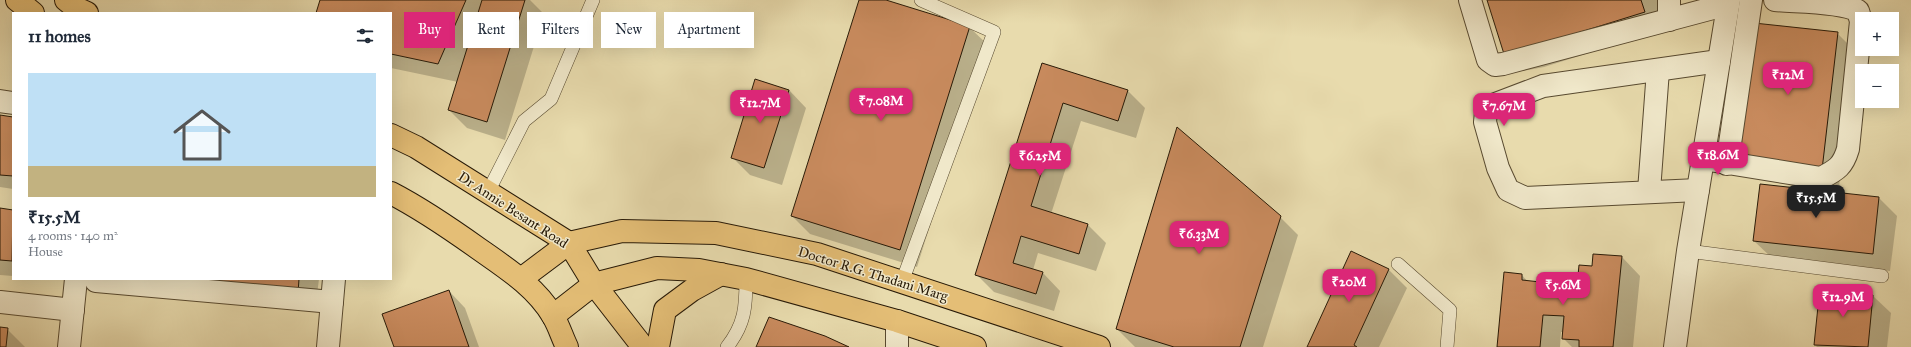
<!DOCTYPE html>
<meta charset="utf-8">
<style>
body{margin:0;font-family:"IM FELL Great Primer",serif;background:#f6f6f7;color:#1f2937;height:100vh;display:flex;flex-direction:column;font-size:15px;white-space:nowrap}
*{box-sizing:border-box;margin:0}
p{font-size:13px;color:#747a83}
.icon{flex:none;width:22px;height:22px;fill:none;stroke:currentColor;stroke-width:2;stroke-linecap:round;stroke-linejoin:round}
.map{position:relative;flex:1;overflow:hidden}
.panel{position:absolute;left:12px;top:12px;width:380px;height:268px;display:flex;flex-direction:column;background:#fff;border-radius:0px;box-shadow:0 4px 16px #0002}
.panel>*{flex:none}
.guide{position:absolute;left:404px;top:12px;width:380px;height:36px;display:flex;gap:8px}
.controls{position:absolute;left:1855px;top:12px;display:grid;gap:8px}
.controls a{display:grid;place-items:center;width:44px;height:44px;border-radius:0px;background:#fff;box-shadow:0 4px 16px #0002;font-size:20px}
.price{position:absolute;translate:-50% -34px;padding:0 9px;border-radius:8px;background:#db2777;color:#fff;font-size:13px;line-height:26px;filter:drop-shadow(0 1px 2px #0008)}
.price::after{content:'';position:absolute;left:50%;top:24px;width:12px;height:9px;margin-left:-6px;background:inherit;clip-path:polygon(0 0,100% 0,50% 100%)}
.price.selected{background:#222;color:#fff}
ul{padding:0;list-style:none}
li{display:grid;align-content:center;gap:8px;height:212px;padding:0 16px}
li+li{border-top:1px solid #e0e1e3}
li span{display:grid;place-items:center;height:124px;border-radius:0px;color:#555}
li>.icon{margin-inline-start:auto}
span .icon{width:72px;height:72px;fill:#fffc;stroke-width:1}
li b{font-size:17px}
h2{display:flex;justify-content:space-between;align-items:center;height:48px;padding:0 16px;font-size:17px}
.tag{padding:0 14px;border-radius:0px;background:#fff;box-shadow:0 4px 16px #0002;font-size:14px;line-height:36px}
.tag.selected{background:#db2777;color:#fff}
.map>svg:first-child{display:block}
.shadow{fill:#0003}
.building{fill:#c98b5e;stroke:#281a07}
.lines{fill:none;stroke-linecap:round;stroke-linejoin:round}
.service-casing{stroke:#584a30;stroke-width:14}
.minor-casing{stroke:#584a30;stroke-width:24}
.primary-casing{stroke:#281a07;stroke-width:24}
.service{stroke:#f0e8ca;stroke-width:13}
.minor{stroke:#f0e8ca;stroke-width:22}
.primary{stroke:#e4be76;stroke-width:22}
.labels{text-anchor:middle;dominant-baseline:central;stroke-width:3;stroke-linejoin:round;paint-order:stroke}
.street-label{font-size:14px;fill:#281a07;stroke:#f0e8ca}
</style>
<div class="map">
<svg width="1911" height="347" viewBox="0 0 1911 347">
<rect width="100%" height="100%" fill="#e8dbad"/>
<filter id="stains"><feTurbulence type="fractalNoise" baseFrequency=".005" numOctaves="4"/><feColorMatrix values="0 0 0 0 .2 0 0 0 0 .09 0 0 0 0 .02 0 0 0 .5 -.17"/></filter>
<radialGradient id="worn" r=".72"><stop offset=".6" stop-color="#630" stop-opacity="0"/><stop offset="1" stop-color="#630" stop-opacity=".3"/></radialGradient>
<g class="shadow">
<polygon points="321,0 530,0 544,14 505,140 467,128 449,110 458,82 391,68 391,13 317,13"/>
<polygon points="860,0 882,0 969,27 987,44 917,267 810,234 792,216"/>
<polygon points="1488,0 1668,0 1662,30 1544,67 1523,71 1505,53"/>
<polygon points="1837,33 1855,51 1839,187 1757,178"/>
<polygon points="1043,64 1127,90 1145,108 1136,138 1081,121 1051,214 1088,225 1106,243 1096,271 1038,253 1033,270 1043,273 1060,291 1054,311 994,292 976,274"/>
<polygon points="789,90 806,108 782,185 750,175 732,157"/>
<polygon points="0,116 13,118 13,189 0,187"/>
<polygon points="1761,185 1879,198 1897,216 1890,271 1772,258 1754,241"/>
<polygon points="0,209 13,211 13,276 0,275"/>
<polygon points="1280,217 1298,235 1263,347 1135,347 1117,329"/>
<polygon points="1622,257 1640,276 1633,347 1572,347 1563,338 1564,332 1561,332 1560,347 1498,347 1522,275 1528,282 1578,287 1593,267"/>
<polygon points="1389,270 1407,288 1379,347 1308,347"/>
<polygon points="103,279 319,279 315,311 118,294"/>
<polygon points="1821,288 1873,296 1891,313 1887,347 1817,347 1815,345"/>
<polygon points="449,291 465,308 479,347 395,347"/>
<polygon points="0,328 7,329 25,347 0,347"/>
</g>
<g class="building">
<polygon points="320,0 466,0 438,64 391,54 391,13 316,13"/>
<polygon points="482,0 525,0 487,122 448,110"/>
<polygon points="859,0 886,0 970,26 900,250 791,216"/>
<polygon points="1487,0 1641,0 1645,12 1526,49 1504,54"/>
<polygon points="1754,23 1838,32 1822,170 1738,160"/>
<polygon points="1042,63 1128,90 1118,121 1063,103 1031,206 1088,224 1079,254 1021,236 1013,263 1043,272 1036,294 975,275"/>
<polygon points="755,79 789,90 764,168 731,158"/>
<polygon points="0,115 13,117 13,176 0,175"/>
<polygon points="1177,127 1281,216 1240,347 1174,347 1116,329"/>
<polygon points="1760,184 1879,197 1873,254 1753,241"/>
<polygon points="0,208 13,210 12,261 0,260"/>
<polygon points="1351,251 1389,269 1354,345 1357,347 1307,347"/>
<polygon points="1593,254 1622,256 1613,347 1579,347 1579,340 1562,339 1564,316 1543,315 1540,347 1497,347 1504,272 1522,274 1522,280 1577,286 1579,265 1592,266"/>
<polygon points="132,279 299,279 298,293"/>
<polygon points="1820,287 1873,295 1868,347 1814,345"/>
<polygon points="449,290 469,347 394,347 382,314"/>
<polygon points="769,317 825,336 849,347 756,347"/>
<polygon points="0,327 8,328 6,347 0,347"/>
</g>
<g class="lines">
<defs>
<g id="service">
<polyline points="488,192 524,121 551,99 593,0"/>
<polyline points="1688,251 1882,276"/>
<polyline points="1398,264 1450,310 1447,347"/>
<polyline points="902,282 994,32 921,0"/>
<path d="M 727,347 C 745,324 746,307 746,279"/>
</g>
<g id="minor">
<polyline points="1470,0 1488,60 1495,65 1503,64 1728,4"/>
<polyline points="1669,0 1669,20"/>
<polyline points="0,101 13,103"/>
<path d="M 1703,159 L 1821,178 C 1837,170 1843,166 1848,149 L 1861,21 L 1858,11 C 1842,1 1795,2 1775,0"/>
<polyline points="1727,164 1751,0"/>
<polyline points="1698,190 1525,198 1508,190 1498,168 1485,122 1486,112 1493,105 1543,86 1719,61"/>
<polyline points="1649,191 1658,70"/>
<polyline points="96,281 332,302"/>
<polyline points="0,302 73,310"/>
<polyline points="897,321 897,347"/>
<polyline points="69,347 76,279"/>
<polyline points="328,347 334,279"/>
<polyline points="1675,347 1688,251 1729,0"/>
</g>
<g id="primary">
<polyline points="17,0 33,13"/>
<polyline points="66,0 76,8 87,13"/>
<polyline points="391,135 416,147 569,243 594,284 643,347"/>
<path d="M 391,193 C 422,209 451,229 479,249 C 506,268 536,287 553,316 C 559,326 562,337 567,347"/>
<polyline points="521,279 569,243 622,231 716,233 817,254 1099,347"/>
<polyline points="553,316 594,284 657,268 699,270 746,279 897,321 975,347"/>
<polyline points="658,347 665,310 692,290 721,274"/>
</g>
</defs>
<use href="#service" class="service-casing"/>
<use href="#minor" class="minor-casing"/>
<use href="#primary" class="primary-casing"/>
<use href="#service" class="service"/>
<use href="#minor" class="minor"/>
<use href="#primary" class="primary"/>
</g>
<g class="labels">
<g class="street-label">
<text transform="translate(513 210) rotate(33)">Dr Annie Besant Road</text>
<text transform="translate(873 274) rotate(17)">Doctor R.G. Thadani Marg</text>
</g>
</g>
<rect width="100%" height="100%" filter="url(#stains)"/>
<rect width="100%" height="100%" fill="url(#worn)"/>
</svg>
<div class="controls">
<a>+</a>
<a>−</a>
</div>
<b class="price" style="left:1788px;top:96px">₹12M</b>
<b class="price" style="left:881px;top:122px">₹7.08M</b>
<b class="price" style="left:760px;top:124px">₹12.7M</b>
<b class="price" style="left:1504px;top:127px">₹7.67M</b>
<b class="price" style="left:1718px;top:176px">₹18.6M</b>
<b class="price" style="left:1040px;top:177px">₹6.25M</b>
<b class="price selected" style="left:1816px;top:219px">₹15.5M</b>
<b class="price" style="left:1199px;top:255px">₹6.33M</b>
<b class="price" style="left:1349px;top:303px">₹20M</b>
<b class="price" style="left:1563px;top:306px">₹5.6M</b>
<b class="price" style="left:1843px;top:318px">₹12.9M</b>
<div class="guide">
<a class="tag selected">Buy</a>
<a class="tag">Rent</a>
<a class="tag">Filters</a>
<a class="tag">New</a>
<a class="tag">Apartment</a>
</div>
<section class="panel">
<h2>11 homes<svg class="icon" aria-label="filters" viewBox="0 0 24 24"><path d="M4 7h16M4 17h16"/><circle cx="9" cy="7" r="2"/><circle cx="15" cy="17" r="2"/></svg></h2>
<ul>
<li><span style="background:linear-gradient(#bfe0f5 75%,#c2b280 0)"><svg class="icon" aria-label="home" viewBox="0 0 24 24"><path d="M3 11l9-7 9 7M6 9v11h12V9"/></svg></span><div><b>₹15.5M</b><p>4 rooms · 140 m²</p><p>House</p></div></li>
</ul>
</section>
</div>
